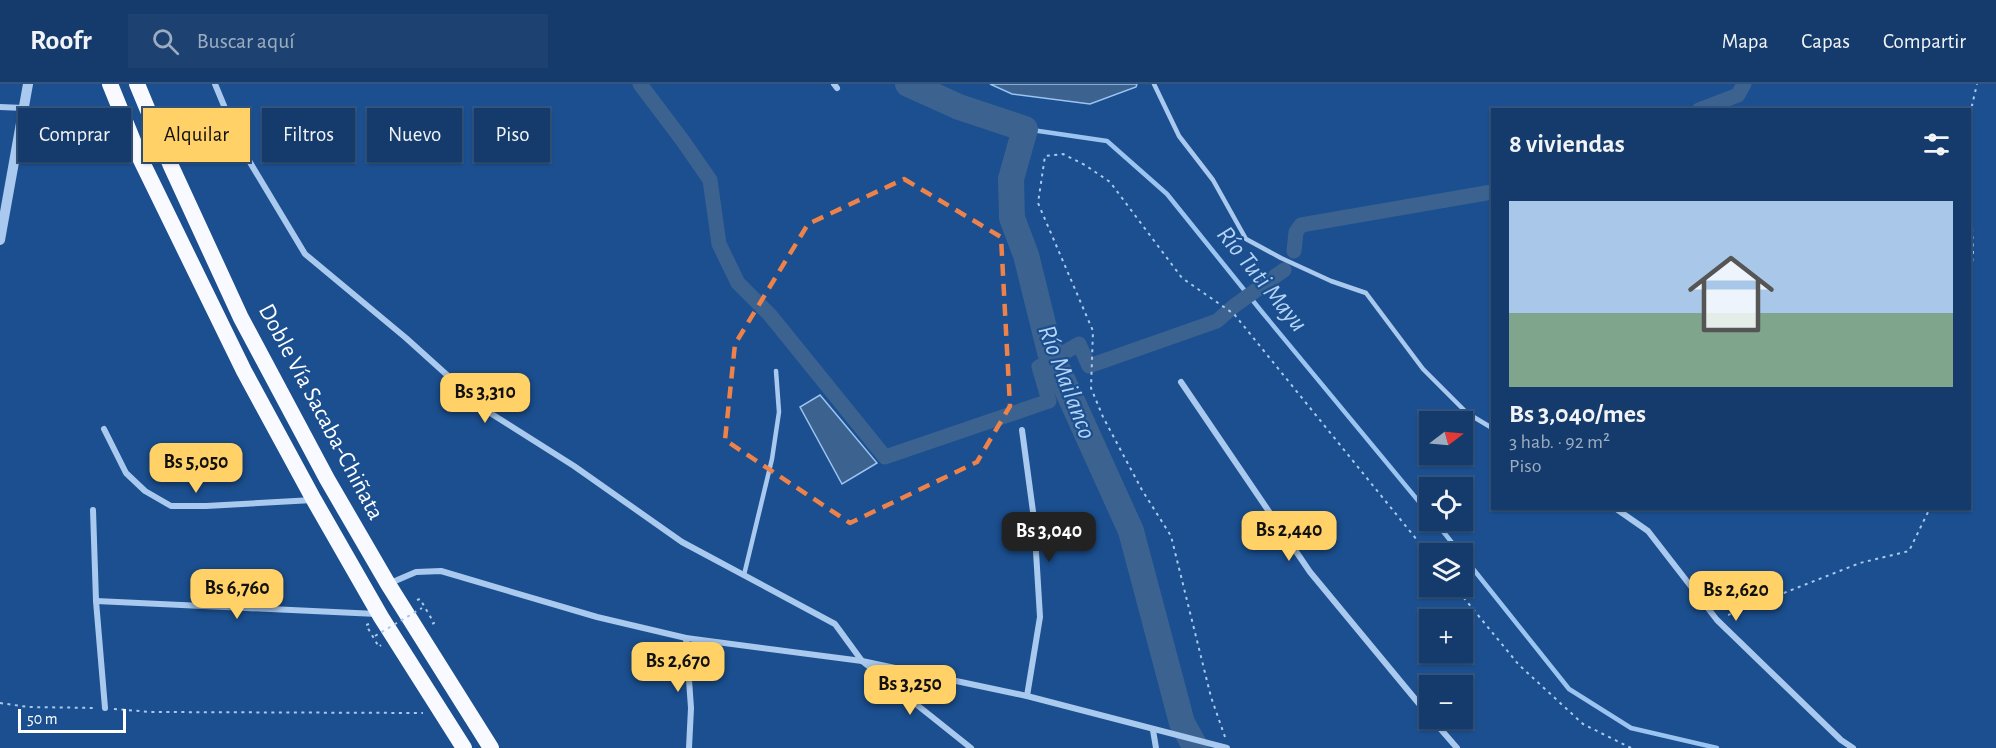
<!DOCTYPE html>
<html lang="es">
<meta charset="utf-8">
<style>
body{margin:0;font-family:"Alegreya Sans",sans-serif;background:#1d4271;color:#f1f3f6;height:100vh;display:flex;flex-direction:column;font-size:22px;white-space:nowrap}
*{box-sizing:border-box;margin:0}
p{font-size:20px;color:#9dadc1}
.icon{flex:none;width:33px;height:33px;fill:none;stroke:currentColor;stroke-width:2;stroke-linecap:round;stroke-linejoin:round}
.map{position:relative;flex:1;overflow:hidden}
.panel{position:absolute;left:1491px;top:24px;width:480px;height:402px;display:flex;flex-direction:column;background:#143b6b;border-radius:0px;box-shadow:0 2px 4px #0004,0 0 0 2px #33557e}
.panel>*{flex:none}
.top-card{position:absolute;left:18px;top:24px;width:570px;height:54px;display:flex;gap:12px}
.needle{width:39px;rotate:74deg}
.controls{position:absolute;left:1419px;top:327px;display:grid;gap:12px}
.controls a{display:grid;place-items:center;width:54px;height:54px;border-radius:0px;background:#143b6b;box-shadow:0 2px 4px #0004,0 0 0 2px #33557e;font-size:30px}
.scale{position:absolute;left:18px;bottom:15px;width:108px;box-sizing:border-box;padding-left:6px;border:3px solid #fff;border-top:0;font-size:16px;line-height:21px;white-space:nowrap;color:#fff;-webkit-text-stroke:4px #1b4f8f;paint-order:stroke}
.price{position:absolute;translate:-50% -51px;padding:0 14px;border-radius:12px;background:#ffd166;color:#111;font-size:20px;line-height:39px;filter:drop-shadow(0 2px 3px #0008)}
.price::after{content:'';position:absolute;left:50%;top:36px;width:18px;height:14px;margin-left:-9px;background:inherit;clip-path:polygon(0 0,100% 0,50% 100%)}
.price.active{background:#222;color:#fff}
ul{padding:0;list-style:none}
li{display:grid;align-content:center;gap:12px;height:318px;padding:0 18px}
li span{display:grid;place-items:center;height:186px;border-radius:0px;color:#555}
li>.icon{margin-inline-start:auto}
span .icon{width:108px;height:108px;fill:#fffc;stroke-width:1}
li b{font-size:26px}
h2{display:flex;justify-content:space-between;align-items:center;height:72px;padding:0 18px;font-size:26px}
.tag{padding:0 21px;border-radius:0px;background:#143b6b;box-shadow:0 2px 4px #0004,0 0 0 2px #33557e;font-size:21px;line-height:54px}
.tag.active{background:#ffd166;color:#111}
header{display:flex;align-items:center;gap:36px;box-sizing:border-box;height:84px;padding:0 30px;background:#143b6b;border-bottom:2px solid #33557e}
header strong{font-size:28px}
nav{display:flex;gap:33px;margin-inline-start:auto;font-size:21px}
.search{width:420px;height:54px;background:#1d4271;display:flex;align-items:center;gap:15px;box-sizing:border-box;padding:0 21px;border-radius:0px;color:#9dadc1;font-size:22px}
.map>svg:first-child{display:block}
.water{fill:#3c6290;stroke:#9cc4f0;stroke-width:1.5}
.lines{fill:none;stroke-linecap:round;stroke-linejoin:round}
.stream{stroke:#9cc4f0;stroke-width:4.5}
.canal{stroke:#3c6290;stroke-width:15}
.river{stroke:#3c6290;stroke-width:26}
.path{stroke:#a9c9ee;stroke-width:2;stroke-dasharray:3 4.5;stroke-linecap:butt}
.service{stroke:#a9c9ee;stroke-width:4.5}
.minor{stroke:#a9c9ee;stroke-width:6}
.tertiary{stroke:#a9c9ee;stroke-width:10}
.trunk{stroke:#f8faff;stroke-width:16}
.path-bridge{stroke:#a9c9ee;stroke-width:2;stroke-dasharray:3 4.5;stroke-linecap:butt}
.marked{fill:none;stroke:#ee8249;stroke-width:4.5;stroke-dasharray:12 8;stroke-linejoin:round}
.labels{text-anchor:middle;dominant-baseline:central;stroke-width:4.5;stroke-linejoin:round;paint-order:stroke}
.street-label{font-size:24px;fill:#fff;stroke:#1b4f8f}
.water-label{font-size:26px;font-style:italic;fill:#b5d3f5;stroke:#1b4f8f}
</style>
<header>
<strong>Roofr</strong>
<div class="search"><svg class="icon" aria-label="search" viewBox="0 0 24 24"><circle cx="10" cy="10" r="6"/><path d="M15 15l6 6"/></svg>Buscar aquí</div>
<nav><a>Mapa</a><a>Capas</a><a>Compartir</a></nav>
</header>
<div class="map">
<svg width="1996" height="664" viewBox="0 0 1996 664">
<rect width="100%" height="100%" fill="#1b4f8f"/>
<g class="water">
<polygon points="990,0 1137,0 1136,3 1090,20 1012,10"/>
<polygon points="820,311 877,379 842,400 800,323"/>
</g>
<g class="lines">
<g class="stream">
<polyline points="1025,45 1107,57 1167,110 1262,228 1430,431"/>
<polyline points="1434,436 1461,470"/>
<polyline points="1462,471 1569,605 1631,644 1717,664"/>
</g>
<g class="canal">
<polyline points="640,0 683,57 710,96 719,160 738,199 770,231 885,373 1049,317 1039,283 1079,260 1089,282 1217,237 1234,222 1284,186"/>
<polyline points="1699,26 1738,11 1744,0"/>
<polyline points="1294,167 1296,148 1301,141 1492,108"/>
</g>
<polyline class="river" points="908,0 959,23 1025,45 1011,95 1012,134 1026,171 1050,268 1131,447 1182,639 1196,664"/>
<g class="path">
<polyline points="1970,30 1977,0"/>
<polyline points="1970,92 1973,168 1970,206"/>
<polyline points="1454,502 1519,581 1583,640 1631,664"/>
<polyline points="417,516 420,515 434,539 432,540"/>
<polyline points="1728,531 1860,479 1909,467 1930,424"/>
<polyline points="369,540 366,541 379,563 381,561"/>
<polyline points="0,619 28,623 96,624"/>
<polyline points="114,625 151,628 423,629"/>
<polyline points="1225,653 1211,613 1171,452 1142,406 1103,333 1091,304 1093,247 1038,119 1045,72 1063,70 1085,81 1110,98 1182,194 1234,230 1430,472"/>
</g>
<g class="service">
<polyline points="1154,0 1179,52 1213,96 1246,155 1281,174 1331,197 1366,209 1423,285 1467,329 1492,344"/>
<polyline points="744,491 772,375 779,328 776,287"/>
</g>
<g class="minor">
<polyline points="215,0 242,65 305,170 406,254 487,327 574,382 682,458 835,540 862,577 971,664"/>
<polyline points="834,0 837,4"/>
<polyline points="0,23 24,24"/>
<polyline points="1181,298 1310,488 1430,633"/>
<polyline points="104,345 126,389 145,407 171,422 206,422 313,416"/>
<polyline points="1022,346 1034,435 1040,533 1027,612"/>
<polyline points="1615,424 1648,447 1717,536 1841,656 1853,664"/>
<polyline points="93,426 96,517 105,624"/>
<polyline points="388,500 416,488 441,487 597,533 686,554 862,577 1027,612 1227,664"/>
<polyline points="96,517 377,530"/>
<polyline points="686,554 691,624 689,664"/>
<polyline points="1431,634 1457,664"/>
<polyline points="1153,646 1156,664"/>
</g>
<polyline class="tertiary" points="0,156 28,0"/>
<g class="trunk">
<polyline points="110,0 140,74 244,287 314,416 381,533 464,664"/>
<polyline points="137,0 171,82 241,234 327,395 388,500 491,664"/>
</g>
<polyline class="path-bridge" points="375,552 422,524"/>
</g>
<path class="marked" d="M 904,95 L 1001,153 L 1010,322 L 977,378 L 850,439 L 725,356 L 735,260 L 808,140 Z"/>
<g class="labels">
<g class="street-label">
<text transform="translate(321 328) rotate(62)">Doble Vía Sacaba-Chiñata</text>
</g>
<g class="water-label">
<text transform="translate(1262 195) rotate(51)">Río Tuti Mayu</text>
<text transform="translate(1067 298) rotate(69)">Río Mailanco</text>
</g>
</g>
</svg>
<div class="controls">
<a><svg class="needle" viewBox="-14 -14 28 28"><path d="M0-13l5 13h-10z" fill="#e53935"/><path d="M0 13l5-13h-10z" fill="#9dadc1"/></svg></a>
<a><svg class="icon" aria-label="locate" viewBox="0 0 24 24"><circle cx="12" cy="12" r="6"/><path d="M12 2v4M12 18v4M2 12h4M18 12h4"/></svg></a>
<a><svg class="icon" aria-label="layers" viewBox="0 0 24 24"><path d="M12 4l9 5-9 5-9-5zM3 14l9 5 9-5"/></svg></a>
<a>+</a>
<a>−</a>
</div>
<div class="scale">50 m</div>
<b class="price" style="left:485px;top:340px">Bs 3,310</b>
<b class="price" style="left:196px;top:410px">Bs 5,050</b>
<b class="price" style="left:1289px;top:478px">Bs 2,440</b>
<b class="price active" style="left:1049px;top:479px">Bs 3,040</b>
<b class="price" style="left:237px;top:536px">Bs 6,760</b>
<b class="price" style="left:1736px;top:538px">Bs 2,620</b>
<b class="price" style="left:678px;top:609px">Bs 2,670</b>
<b class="price" style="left:910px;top:632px">Bs 3,250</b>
<div class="top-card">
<a class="tag">Comprar</a>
<a class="tag active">Alquilar</a>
<a class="tag">Filtros</a>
<a class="tag">Nuevo</a>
<a class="tag">Piso</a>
</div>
<section class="panel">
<h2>8 viviendas<svg class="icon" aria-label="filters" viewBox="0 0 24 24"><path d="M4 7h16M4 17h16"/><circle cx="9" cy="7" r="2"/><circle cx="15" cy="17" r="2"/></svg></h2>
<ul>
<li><span style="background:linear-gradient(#a9c7e8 60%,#7fa58c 0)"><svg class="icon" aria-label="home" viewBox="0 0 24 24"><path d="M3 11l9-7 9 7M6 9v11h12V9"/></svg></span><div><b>Bs 3,040/mes</b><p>3 hab. · 92 m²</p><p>Piso</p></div></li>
</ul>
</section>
</div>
